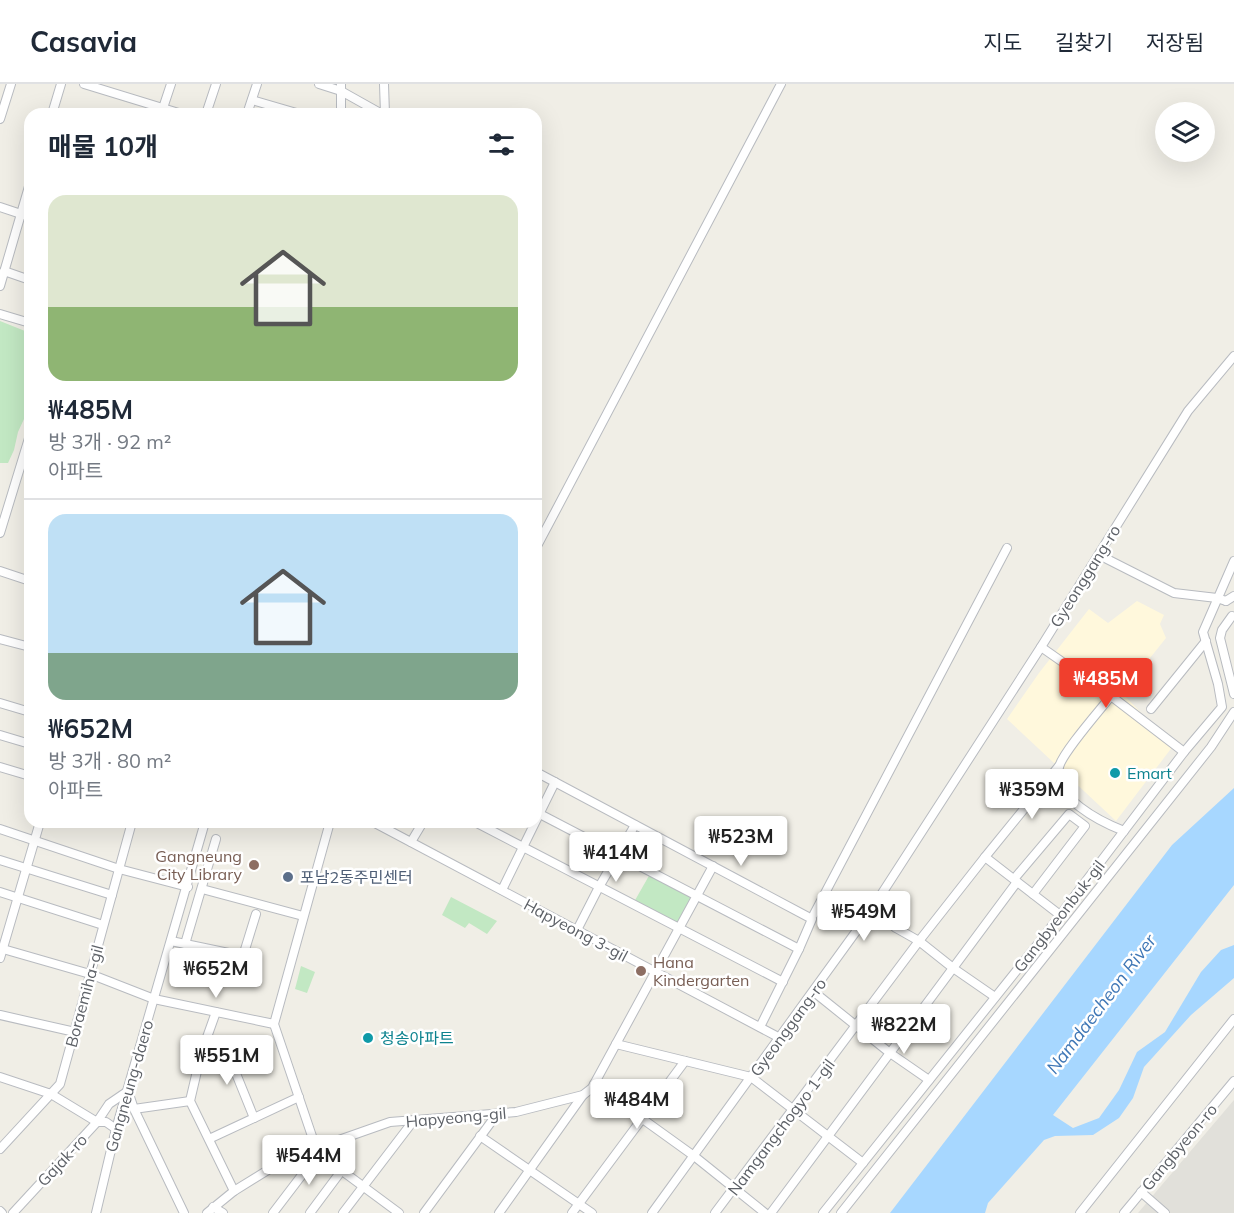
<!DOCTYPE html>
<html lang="ko">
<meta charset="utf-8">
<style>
body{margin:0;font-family:Mulish,"Noto Sans KR",sans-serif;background:#f6f6f7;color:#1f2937;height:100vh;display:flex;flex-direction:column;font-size:22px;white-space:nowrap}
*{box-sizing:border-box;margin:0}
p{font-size:20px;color:#747a83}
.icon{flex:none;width:33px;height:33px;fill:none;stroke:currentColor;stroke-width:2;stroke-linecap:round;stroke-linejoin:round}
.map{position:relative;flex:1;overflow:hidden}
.sheet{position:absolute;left:24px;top:24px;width:518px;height:720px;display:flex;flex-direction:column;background:#fff;border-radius:18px;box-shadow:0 6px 24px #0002}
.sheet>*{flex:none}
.buttons{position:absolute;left:1155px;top:18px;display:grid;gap:12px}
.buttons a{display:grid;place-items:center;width:60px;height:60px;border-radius:50%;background:#fff;box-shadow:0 6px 24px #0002;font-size:30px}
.price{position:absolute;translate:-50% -51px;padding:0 14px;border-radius:6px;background:#fff;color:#222;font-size:20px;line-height:39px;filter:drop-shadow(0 2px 3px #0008)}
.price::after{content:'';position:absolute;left:50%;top:36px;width:18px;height:14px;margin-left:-9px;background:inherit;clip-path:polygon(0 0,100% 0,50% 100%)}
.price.on{background:#f03f2d;color:#fff}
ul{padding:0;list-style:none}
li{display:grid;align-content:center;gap:12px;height:318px;padding:0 24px}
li+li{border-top:2px solid #e0e1e3}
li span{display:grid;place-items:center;height:186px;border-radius:18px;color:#555}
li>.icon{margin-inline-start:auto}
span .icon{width:108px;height:108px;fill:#fffc;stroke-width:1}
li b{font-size:26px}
h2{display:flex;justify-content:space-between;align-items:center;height:72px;padding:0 24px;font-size:26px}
header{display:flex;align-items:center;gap:36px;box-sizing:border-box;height:84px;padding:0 30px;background:#fff;border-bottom:2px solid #e0e1e3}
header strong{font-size:28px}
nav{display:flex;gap:33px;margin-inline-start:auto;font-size:21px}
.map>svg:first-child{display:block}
.commercial{fill:#fff8dc}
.industrial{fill:#e1e0da}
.green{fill:#c2e8c3}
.water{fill:#a7d7ff}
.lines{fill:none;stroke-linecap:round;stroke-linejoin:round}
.minor-casing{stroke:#b8bbc0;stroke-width:10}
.minor{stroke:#fff;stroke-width:8}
.culture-dot{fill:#0f9aa8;stroke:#fff;stroke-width:2}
.education-dot{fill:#8d6e63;stroke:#fff;stroke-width:2}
.service-dot{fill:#5c6f8a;stroke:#fff;stroke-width:2}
.labels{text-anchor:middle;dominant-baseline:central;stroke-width:5;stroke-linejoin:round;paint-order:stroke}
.street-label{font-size:16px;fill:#5d6167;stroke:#fff}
.culture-label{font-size:16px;fill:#0d838f;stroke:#fff;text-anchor:start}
.education-label{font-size:16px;fill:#785e54;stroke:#fff;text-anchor:end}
.service-label{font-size:16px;fill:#4e5e75;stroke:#fff;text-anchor:start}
.water-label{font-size:18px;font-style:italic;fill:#3f77b6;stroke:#fff}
</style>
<header>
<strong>Casavia</strong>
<nav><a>지도</a><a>길찾기</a><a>저장됨</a></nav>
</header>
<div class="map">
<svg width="1234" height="1129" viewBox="0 0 1234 1129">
<rect width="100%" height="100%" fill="#f0eee6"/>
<polygon class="commercial" points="1137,517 1164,531 1160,540 1166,554 1122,609 1173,662 1116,737 1007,635 1039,589 1089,525 1108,539"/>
<polygon class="industrial" points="1234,1016 1234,1129 1138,1129"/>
<g class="green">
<polygon points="0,237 30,249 30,322 18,348 14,366 8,379 0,379"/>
<polygon points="650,790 692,813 678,841 634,818"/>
<polygon points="451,813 497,837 487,850 469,839 465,844 442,831"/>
<polygon points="301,882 315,888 307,909 295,905"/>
</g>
<polygon class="water" points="1234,704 1234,801 1053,1031 1073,1044 1099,1034 1119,1006 1137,968 1165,948 1201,888 1221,866 1234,861 1234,894 1191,931 1144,983 1133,1014 1119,1034 1093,1051 1055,1052 1044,1056 988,1119 985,1129 890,1129 1172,761"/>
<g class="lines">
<defs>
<g id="minor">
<polyline points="84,0 182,30"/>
<polyline points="319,0 341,7 382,30"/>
<polyline points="384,0 385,30"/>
<polyline points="252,16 300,30"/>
<polyline points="52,30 61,0"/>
<polyline points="161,30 171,0"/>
<polyline points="206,30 216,0"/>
<polyline points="247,30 257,0"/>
<polyline points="341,30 341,0"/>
<polyline points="0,35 11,0"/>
<polyline points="0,123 30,133"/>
<polyline points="4,187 30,196"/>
<polyline points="0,202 30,99"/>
<polyline points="0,230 30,239"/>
<polyline points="0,449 30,351"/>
<polyline points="536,464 781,0"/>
<polyline points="1099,471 1174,509 1217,514 1226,517"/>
<polyline points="0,487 30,497"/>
<polyline points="1226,517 1234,512"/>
<polyline points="1232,532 1222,546 1220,554 1234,610"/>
<polyline points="0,555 30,563"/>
<polyline points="1041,563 1111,612 1184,668"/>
<path d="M 1111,612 C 1100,626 1062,669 1059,683 C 1052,714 1101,738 1124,747"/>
<polyline points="0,619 30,628"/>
<polyline points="1151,625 1206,557"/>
<polyline points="0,651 30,660"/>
<polyline points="0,683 30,692"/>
<polyline points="536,688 812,835 799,865 760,943"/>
<polyline points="536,728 799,865"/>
<polyline points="373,738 780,954"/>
<polyline points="475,738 783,898"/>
<polyline points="0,745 119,785 188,803"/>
<polyline points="411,758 423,738"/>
<polyline points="985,773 1059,682"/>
<polyline points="0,776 112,811"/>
<polyline points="1014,795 1069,730 1085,742 1033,810"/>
<polyline points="202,805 303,832"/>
<polyline points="502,806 555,698"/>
<polyline points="0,808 103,841"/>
<polyline points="872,825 896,844 919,857 953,884 995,913"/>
<polyline points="814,830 1007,464"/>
<polyline points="577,846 599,803 635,741"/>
<polyline points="171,857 243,872 256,830"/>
<polyline points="185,860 216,755"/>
<polyline points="3,865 90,890 154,915 274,940"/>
<polyline points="0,874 40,738"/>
<polyline points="814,908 890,969 929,996"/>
<polyline points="216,928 201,970 190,1017 234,1107"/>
<polyline points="0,931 75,948"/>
<polyline points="616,960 751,993 863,1079"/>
<polyline points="201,970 235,987 254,1034"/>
<polyline points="224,981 228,964"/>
<polyline points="0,993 51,1010 97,1038 109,1020 128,1007 134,1025 184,1129"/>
<polyline points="594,1000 694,1072 765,1129"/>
<polyline points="134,1025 190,1017"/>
<polyline points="480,1052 592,1129"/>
<polyline points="209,1055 299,1013"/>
<polyline points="316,1064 274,940 330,738"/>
<polyline points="0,1065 60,1000 132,738"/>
<polyline points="318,1069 399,1129"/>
<polyline points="1141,1108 1165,1129"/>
<polyline points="213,1123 223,1129"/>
<polyline points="0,1127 2,1129"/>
<polyline points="13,1129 97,1038 106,1038 116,1045"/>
<polyline points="96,1129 116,1045 205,738"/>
<polyline points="207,1129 234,1107 276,1081 316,1064 390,1038 516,1028 583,1011 592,1004 713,782"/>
<polyline points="273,1129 321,1066"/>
<polyline points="310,1129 342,1086"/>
<polyline points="343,1129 414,1036"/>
<polyline points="424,1129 497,1030"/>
<polyline points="499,1129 583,1011"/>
<polyline points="572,1129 685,977"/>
<polyline points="652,1129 868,831 1041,563 1188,327 1234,272"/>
<polyline points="715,1129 919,857 985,773 1060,831"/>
<polyline points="771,1129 1017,798"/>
<polyline points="823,1129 1045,851 1184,668 1222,623 1218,600 1203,548 1234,477"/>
<polyline points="841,1129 1211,663 1234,628"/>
<polyline points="1080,1129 1234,935"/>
<polyline points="1124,1129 1234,997"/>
</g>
</defs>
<use href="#minor" class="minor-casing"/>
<use href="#minor" class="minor"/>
</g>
<g class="culture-dot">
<circle cx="1115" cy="689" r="6"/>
<circle cx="368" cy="954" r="6"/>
</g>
<g class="education-dot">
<circle cx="254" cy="781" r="6"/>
<circle cx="641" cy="887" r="6"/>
</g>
<circle class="service-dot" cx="288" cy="793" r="6"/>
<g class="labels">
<g class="street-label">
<text transform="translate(1085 492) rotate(-58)">Gyeonggang-ro</text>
<text transform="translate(1059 832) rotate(-52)">Gangbyeonbuk-gil</text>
<text transform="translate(576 846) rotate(28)">Hapyeong 3-gil</text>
<text transform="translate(84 912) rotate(-75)">Boraemiha-gil</text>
<text transform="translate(788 943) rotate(-54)">Gyeonggang-ro</text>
<text transform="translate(129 1002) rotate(-74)">Gangneung-daero</text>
<text transform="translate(456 1033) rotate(-5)">Hapyeong-gil</text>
<text transform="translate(781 1043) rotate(-53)">Namgangchogyo 1-gil</text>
<text transform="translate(1179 1063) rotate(-50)">Gangbyeon-ro</text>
<text transform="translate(62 1076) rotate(-47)">Gajak-ro</text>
</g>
<g class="culture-label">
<text x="1127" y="689">Emart</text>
<text x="380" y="954">청송아파트</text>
</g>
<g class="education-label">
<text x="242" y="772">Gangneung<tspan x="242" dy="18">City Library</tspan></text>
<text x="653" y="878" text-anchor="start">Hana<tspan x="653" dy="18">Kindergarten</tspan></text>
</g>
<g class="service-label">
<text x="300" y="793">포남2동주민센터</text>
</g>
<g class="water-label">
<text transform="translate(1101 920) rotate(-53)">Namdaecheon River</text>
</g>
</g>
</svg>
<div class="buttons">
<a><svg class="icon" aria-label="layers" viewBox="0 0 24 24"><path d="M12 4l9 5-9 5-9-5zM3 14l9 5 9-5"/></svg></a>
</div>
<b class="price on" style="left:1106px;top:625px">₩485M</b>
<b class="price" style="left:1032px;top:736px">₩359M</b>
<b class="price" style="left:741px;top:783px">₩523M</b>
<b class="price" style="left:616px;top:799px">₩414M</b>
<b class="price" style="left:864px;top:858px">₩549M</b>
<b class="price" style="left:216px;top:915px">₩652M</b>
<b class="price" style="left:904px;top:971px">₩822M</b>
<b class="price" style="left:227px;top:1002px">₩551M</b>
<b class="price" style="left:637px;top:1046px">₩484M</b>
<b class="price" style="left:309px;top:1102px">₩544M</b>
<section class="sheet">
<h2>매물 10개<svg class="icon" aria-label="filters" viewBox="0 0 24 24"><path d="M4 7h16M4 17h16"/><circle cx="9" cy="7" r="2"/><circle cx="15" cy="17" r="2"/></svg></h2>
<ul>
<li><span style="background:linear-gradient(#dfe7d0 60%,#8fb573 0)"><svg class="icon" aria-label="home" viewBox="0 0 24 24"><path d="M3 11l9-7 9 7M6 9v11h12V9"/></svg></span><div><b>₩485M</b><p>방 3개 · 92 m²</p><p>아파트</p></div></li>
<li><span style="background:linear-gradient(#bfe0f5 75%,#7fa58c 0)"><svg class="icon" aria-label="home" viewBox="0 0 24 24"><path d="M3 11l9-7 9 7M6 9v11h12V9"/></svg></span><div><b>₩652M</b><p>방 3개 · 80 m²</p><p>아파트</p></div></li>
</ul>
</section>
</div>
